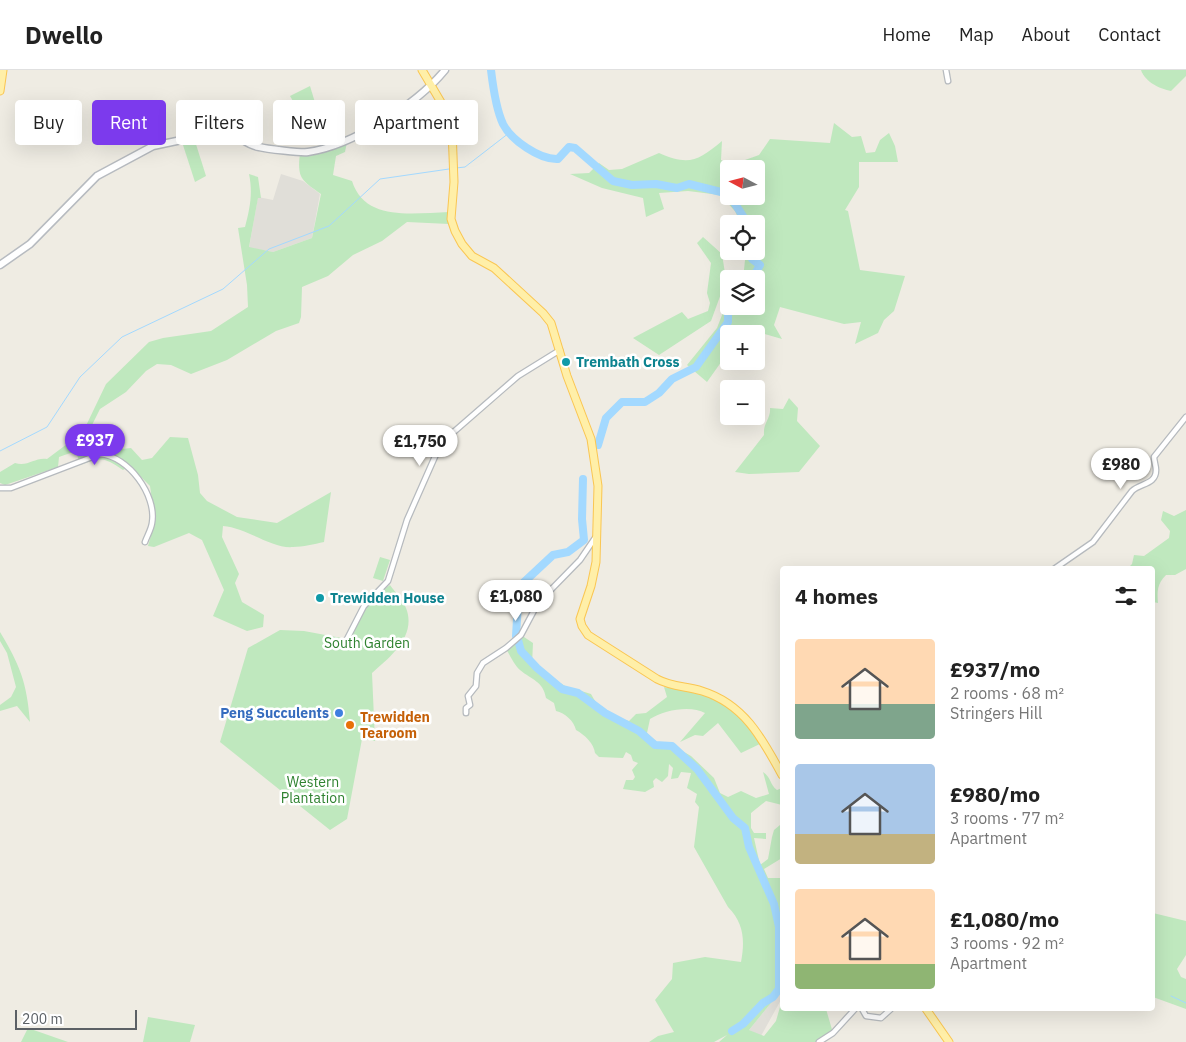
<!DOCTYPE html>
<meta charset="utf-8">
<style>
body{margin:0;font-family:"IBM Plex Sans",sans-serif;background:#f6f6f6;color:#222;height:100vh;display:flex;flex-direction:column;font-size:19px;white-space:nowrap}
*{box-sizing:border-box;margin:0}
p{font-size:16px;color:#767676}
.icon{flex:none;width:28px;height:28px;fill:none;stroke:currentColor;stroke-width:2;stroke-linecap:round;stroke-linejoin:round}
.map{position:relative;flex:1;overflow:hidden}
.drawer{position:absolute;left:780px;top:496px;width:375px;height:445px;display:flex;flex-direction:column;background:#fff;border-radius:5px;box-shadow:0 5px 20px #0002}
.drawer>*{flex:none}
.hud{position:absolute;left:15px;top:30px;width:475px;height:45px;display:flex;gap:10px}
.needle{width:32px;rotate:277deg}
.buttons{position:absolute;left:720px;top:90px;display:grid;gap:10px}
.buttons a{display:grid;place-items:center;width:45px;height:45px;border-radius:5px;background:#fff;box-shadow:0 5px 20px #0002;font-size:25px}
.scale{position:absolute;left:15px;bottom:12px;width:122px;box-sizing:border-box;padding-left:5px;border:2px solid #5b6065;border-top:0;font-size:14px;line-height:18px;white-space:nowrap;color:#5b6065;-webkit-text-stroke:4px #fff;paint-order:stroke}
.price{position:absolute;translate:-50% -42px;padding:0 11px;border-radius:18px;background:#fff;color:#222;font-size:16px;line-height:32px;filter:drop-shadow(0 1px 2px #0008)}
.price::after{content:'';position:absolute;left:50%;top:30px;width:15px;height:11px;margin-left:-8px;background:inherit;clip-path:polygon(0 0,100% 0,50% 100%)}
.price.selected{background:#7c3aed;color:#fff}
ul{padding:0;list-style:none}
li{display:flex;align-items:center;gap:15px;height:125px;padding:0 15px}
li span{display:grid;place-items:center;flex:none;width:140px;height:100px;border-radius:5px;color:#555}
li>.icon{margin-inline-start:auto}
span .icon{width:60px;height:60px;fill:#fffc;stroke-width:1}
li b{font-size:21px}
h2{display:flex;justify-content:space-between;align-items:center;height:60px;padding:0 15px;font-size:21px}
.pill{padding:0 18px;border-radius:5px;background:#fff;box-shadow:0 5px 20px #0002;font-size:18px;line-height:45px}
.pill.selected{background:#7c3aed;color:#fff}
header{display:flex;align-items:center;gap:30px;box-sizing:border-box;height:70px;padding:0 25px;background:#fff;border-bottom:1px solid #e0e0e0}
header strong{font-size:24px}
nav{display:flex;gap:28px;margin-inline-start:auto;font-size:18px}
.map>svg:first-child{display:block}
.industrial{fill:#e0ded8}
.green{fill:#bfe8be;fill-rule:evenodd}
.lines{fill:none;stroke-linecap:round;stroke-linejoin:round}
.stream{stroke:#a3d9ff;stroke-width:1}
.river{stroke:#a3d9ff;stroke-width:8}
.street-casing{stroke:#b6babe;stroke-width:7}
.secondary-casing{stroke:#b7bbc0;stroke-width:9}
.primary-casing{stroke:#fac652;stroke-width:9}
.street{stroke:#fff;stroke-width:4.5}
.secondary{stroke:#fff;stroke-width:6}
.primary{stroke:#ffefa8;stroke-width:7}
.culture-dot{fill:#0f9aa8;stroke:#fff;stroke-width:2}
.shop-dot{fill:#3f7fe0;stroke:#fff;stroke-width:2}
.food-dot{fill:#e8710a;stroke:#fff;stroke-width:2}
.labels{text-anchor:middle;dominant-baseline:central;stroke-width:5;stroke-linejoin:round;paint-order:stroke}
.culture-label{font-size:14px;font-weight:bold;fill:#0d838f;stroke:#fff;text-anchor:start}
.park-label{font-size:14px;fill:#2f8230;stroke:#fff}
.shop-label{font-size:14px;font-weight:bold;fill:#366cbe;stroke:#fff;text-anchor:end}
.food-label{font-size:14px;font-weight:bold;fill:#c56008;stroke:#fff;text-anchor:start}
</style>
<header>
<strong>Dwello</strong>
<nav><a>Home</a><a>Map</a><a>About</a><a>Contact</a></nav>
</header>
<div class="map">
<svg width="1186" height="972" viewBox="0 0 1186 972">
<rect width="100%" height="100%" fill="#efece3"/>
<g class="industrial">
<polygon points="281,104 303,111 320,124 312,168 273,182 249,178 258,127 273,130"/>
<polygon points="782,886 782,928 761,966 749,960 775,928 779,918"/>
</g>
<g class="green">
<path d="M 1141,0 L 1186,0 L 1186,6 L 1171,21 C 1160,19 1145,12 1141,0 Z"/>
<polygon points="310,16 323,59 311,62 290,26"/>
<path d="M 834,53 L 852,67 L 861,66 L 866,83 L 875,82 L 880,70 L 889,63 L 895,76 L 898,92 L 859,92 L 859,117 L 845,140 L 848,141 L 860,200 L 905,206 L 894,241 L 884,250 L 878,263 L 855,274 L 861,252 L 844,254 L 780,237 L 774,255 L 782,269 L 751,260 L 748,264 L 729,264 L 729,281 L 707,312 L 687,295 L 717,258 L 729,227 L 729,236 L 756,236 L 756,209 L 743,209 L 746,181 L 756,181 L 756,154 L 741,154 L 735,141 L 720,125 L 688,121 L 659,123 L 664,139 L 646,147 L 643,128 L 602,118 L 570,104 L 589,103 L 599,93 L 609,100 L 622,99 L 659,83 C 689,96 698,91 722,71 L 721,90 L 731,95 L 759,85 L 770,69 L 830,73 ZM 729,99 L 756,99 L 756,126 L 729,126 Z"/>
<polygon points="195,71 206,106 195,112 182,72"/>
<path d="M 347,72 L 345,82 L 336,86 L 333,105 L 352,111 C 365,152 413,143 449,142 L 449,154 L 407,152 L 382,171 L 353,185 L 328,206 L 302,217 L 301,247 L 299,253 L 276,261 L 227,290 L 191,304 L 171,295 L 157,294 L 146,301 L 126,322 L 100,339 L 90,359 L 90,370 L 96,379 L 102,381 L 131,378 L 142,390 L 152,388 L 170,367 L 188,368 L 198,405 L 200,423 L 207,431 L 237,447 L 277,453 L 331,422 L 324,472 C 314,474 303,477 293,477 C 272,479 247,458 223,456 L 222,467 L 239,504 L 235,513 L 242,532 L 264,545 L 263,557 L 247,561 L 213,546 L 224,520 L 202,470 L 189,463 L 154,477 L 148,476 L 155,451 L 150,416 L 130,396 L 123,400 C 104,387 101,387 80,395 L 76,381 L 59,387 L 58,397 L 5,415 L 0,413 L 0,402 L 15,393 C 28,397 35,387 47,389 L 83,362 L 106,314 L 149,272 L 163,268 L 211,261 L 248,237 L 247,215 L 238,158 L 245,157 C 250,138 253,123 249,104 L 258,107 L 261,128 L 258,128 L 249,177 L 273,182 L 312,168 L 321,124 C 301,110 297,108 300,83 Z"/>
<polygon points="703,167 722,184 726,210 711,251 659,285 633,268 682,242 688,249 708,241 710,233 707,223 711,193 697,173"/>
<path d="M 789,328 L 798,338 L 797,351 L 820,376 L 799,402 L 749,404 L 735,402 L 764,365 C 763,352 771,349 770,338 L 783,339 Z"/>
<path d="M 1186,440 L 1186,499 L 1175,505 L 1166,505 C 1157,514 1157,521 1158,533 L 1153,532 L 1152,499 L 1127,499 L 1132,494 L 1134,485 L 1144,486 L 1169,468 L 1170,461 L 1161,450 L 1163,441 L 1174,446 Z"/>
<polygon points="380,487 390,490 383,511 373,508"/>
<path d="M 390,515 C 395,522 403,530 406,538 C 417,566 390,587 372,603 L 375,671 L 362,669 L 347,749 L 330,760 L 220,672 L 248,578 L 280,560 L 304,561 L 347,569 L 368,531 Z"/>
<path d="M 0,562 C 20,595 27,613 30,652 L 17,636 L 0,641 L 0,635 L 11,627 L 16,617 L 7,583 L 0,571 Z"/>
<path d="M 521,565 L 533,573 L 532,595 L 565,616 L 591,624 C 598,639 613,647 629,651 L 636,644 L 646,643 L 667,627 L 664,617 L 700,623 L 732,638 L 762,673 L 741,683 L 718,653 L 703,666 L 695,665 L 680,672 L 705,643 C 691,635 664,640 650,649 L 647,663 L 658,673 L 672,675 L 691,686 L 714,708 L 720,723 L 728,727 L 741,721 L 756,728 L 769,724 L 763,702 C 771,707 770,715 777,720 L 782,718 L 782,735 L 766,731 L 751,743 L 751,758 L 754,763 L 766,763 L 766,769 L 754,768 L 760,795 L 768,789 L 772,767 L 774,760 L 780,755 L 782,757 L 780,765 L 782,788 L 764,799 L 768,808 L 782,808 L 782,878 L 775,928 L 749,960 L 764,966 L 776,951 L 782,930 L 782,939 L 826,939 L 833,963 L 819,972 L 719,972 L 727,965 L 714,972 L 649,972 L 658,966 L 674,962 L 655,930 L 672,909 L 673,893 L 705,887 L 741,892 C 745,871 744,853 728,837 L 694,777 L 699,737 L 695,732 L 697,724 L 687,718 L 691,703 L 681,702 L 678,708 L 671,709 L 673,698 L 669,694 L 668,706 L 662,712 L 656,708 L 653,711 L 654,717 L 645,722 L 623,719 L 626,710 L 633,710 L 635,707 L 632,700 L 638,693 L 633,691 L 631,685 L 626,682 L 623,688 L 599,687 L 595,683 C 594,674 585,665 576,660 C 574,651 565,643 556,641 L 554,633 L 546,628 C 543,611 532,610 520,600 C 514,595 510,585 506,579 Z"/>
<polygon points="1153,843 1186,851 1186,885 1177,899 1181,907 1186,909 1186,939 1153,927"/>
<polygon points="148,947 195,955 190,972 143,972"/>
<polygon points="28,958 68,972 21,972"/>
</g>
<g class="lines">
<g class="stream">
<polyline points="456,98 465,97 509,63"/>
<polyline points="0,381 47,357 80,307 122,267 223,219 269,179 329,156 380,109 449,99"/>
<polyline points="1171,926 1186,933"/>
</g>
<g class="river">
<path d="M 491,0 C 493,17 496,39 503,54 C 511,70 540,90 558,89 L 569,77 L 575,78 L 613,111 L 632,115 L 656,114 L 677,118 L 689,114 L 729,124"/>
<polyline points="730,126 748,154"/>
<polyline points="752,209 760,195 752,189 753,181"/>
<polyline points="598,375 606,348 622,332 645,332 659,323 672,309 696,297 728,252 728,243 732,236"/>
<polyline points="516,566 518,533 522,514 553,485 568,482 584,470 582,449 583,409"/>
<polyline points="518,570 521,581 537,598 562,619 578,623 605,643 639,661 655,675 672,676 697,699 733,748 745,758 749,777 774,834 779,857 779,919 773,927 763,933 743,954 732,961"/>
</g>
<defs>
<g id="street">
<polyline points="946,0 948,11"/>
<path d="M 0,418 L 11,418 L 100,384 C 128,386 157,425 152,453 C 151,460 147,466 145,472"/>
<path d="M 1054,499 L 1093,472 L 1132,421 C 1140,413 1156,415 1156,400 C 1156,396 1154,391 1154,387 L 1186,347"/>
<polyline points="347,569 364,536 388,511 407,450 441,373 518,306 560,280"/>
<polyline points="466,643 466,638 470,635 468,626 476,616 477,603 483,593 506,578 521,565 538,533 580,490 595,468"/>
<polyline points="862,939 866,946 881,948 891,939"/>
<polyline points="819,972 833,963 855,939"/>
</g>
<path id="secondary" d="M 0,195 L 30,174 L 97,106 L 153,76 L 224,61 C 239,64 245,75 259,77 C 266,79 302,83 308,82 C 352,76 417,34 445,0"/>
<g id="primary">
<path d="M 422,0 L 445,39 L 452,59 L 454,112 L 451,149 L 455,161 L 462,174 L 472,186 L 494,198 L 543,243 L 551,253 L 567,306 L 591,369 L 598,416 L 596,492 L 591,516 L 580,549 L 582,556 L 588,565 L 657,609 C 672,617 686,616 702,621 C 744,634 762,668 782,705"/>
<polyline points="0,21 3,0"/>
<polyline points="926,939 949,972"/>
</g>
</defs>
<use href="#street" class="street-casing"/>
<use href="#secondary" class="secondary-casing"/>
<use href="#primary" class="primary-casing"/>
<use href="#street" class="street"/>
<use href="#secondary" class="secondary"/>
<use href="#primary" class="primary"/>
</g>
<g class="culture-dot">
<circle cx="566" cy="292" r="5"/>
<circle cx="320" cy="528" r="5"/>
</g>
<circle class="shop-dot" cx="339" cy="643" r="5"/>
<circle class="food-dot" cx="350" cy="655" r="5"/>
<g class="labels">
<g class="culture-label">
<text x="576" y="292">Trembath Cross</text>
<text x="330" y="528">Trewidden House</text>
</g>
<g class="park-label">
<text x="367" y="573">South Garden</text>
<text x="313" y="712">Western<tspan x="313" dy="16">Plantation</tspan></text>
</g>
<g class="shop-label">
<text x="329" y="643">Peng Succulents</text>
</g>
<g class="food-label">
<text x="360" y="647">Trewidden<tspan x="360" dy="16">Tearoom</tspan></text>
</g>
</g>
</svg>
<div class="buttons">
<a><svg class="needle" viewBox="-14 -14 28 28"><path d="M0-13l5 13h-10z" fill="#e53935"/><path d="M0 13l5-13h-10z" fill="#767676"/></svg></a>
<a><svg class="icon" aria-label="locate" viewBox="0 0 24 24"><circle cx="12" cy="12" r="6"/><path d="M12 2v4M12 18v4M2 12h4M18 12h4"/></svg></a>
<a><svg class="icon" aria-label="layers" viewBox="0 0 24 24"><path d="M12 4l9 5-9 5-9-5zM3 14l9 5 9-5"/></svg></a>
<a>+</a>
<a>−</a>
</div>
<div class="scale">200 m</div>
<b class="price selected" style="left:95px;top:396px">£937</b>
<b class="price" style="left:420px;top:397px">£1,750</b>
<b class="price" style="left:1121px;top:420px">£980</b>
<b class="price" style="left:516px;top:552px">£1,080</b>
<div class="hud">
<a class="pill">Buy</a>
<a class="pill selected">Rent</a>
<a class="pill">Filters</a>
<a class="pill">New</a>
<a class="pill">Apartment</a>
</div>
<section class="drawer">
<h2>4 homes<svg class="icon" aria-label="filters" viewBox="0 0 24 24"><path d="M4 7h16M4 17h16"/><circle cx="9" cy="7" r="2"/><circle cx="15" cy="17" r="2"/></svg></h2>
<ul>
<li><span style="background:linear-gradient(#ffd9b3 65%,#7fa58c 0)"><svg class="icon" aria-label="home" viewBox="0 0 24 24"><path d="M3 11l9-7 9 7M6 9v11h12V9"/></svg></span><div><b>£937/mo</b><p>2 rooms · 68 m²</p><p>Stringers Hill</p></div></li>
<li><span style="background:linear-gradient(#a9c7e8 70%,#c2b280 0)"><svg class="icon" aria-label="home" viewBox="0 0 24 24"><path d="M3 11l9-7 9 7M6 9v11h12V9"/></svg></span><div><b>£980/mo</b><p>3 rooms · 77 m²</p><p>Apartment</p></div></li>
<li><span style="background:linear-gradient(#ffd9b3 75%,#8fb573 0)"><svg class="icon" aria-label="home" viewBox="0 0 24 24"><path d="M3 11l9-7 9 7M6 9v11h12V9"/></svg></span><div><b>£1,080/mo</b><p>3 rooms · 92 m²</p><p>Apartment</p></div></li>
</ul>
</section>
</div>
